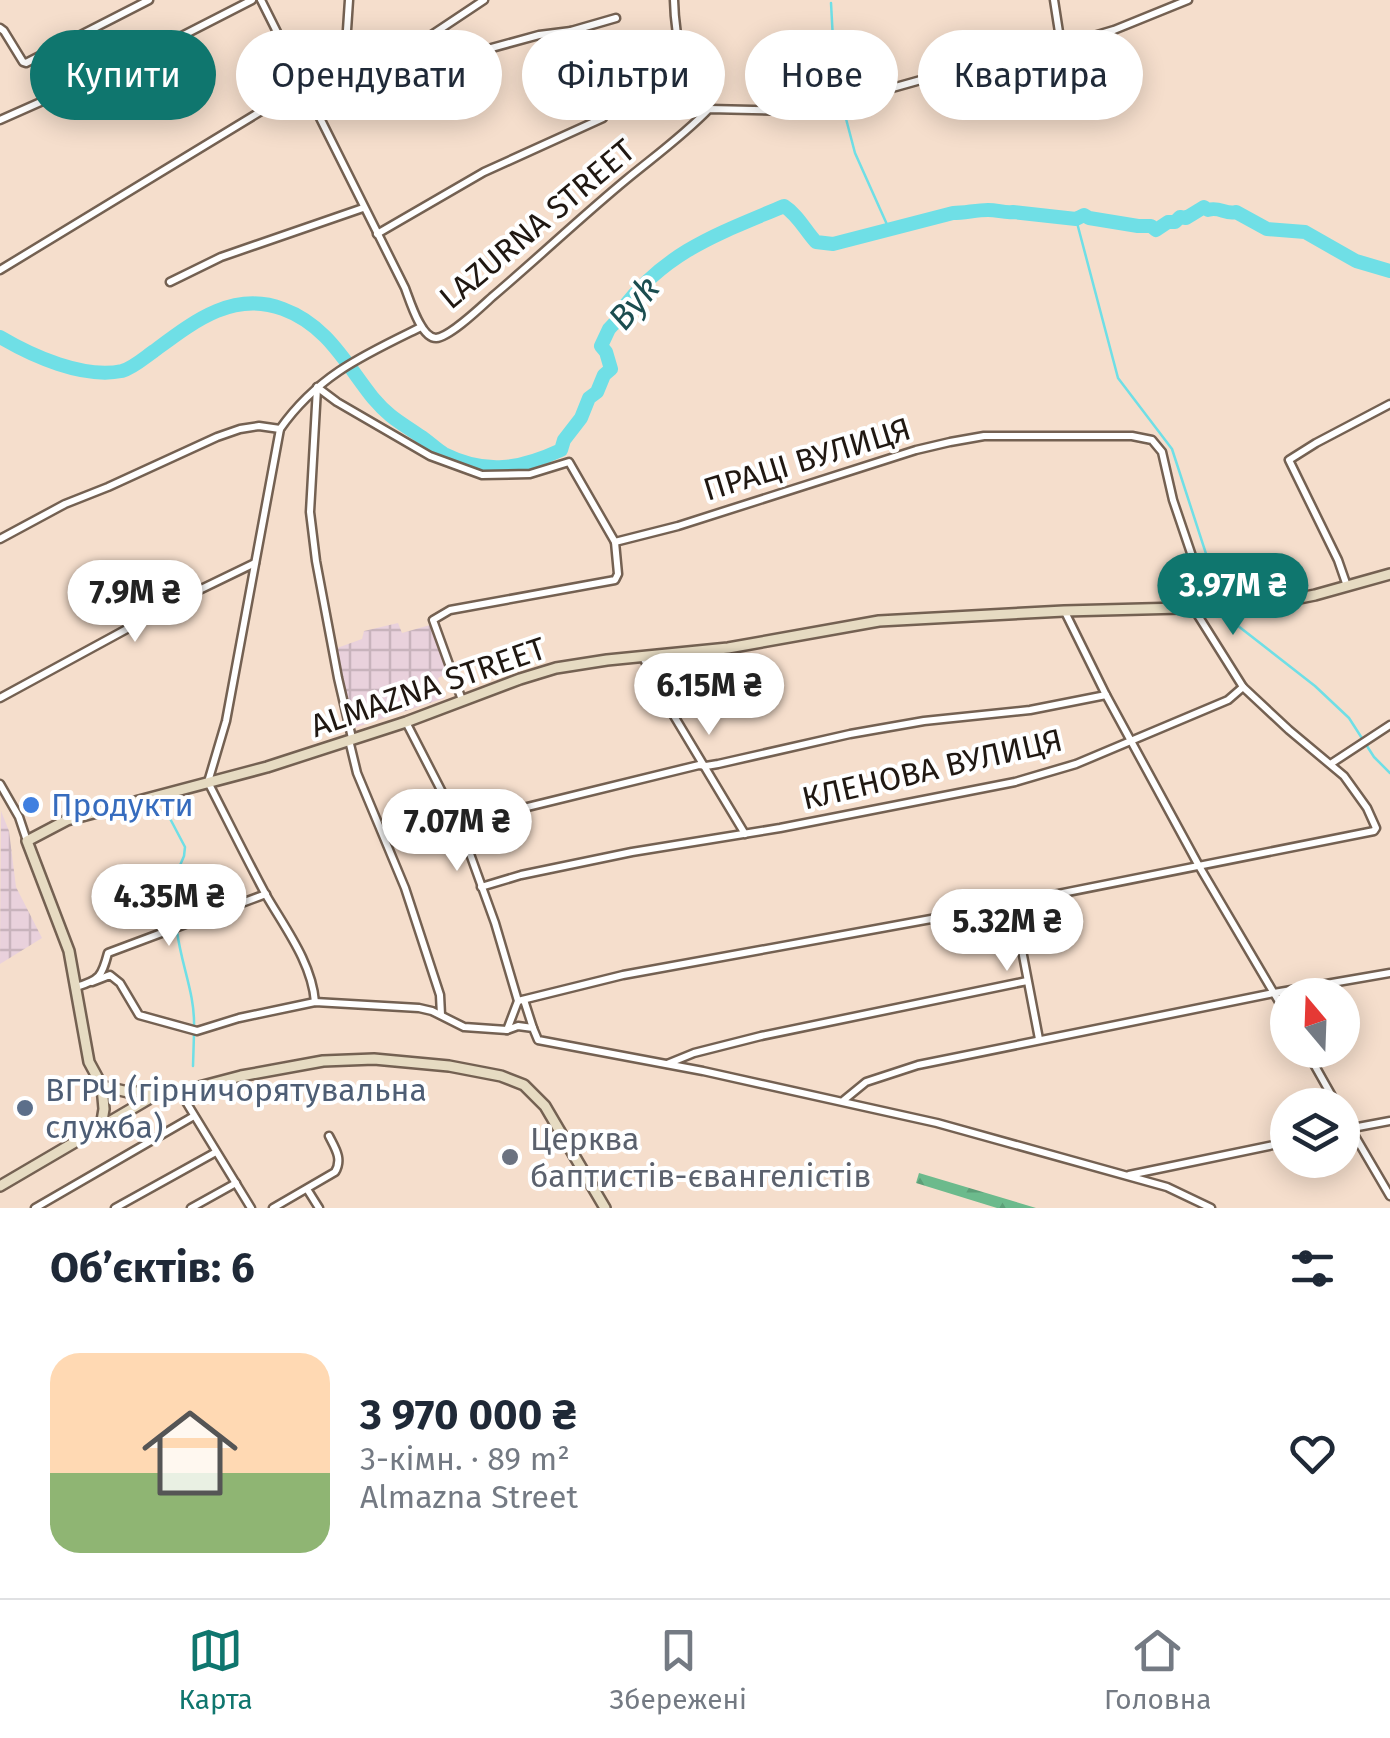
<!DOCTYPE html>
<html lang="uk">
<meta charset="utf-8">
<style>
body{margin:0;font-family:"Fira Sans",sans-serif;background:#f6f6f7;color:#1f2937;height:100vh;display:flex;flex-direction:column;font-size:38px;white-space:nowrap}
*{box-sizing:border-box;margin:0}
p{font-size:32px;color:#747a83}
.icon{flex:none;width:55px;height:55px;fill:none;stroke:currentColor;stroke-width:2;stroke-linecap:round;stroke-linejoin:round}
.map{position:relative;height:1208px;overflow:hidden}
.details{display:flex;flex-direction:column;background:#fff;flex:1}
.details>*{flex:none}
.banner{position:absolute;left:30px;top:30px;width:1330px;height:90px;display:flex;gap:20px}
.needle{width:65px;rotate:341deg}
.buttons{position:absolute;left:1270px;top:978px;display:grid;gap:20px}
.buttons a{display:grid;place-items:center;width:90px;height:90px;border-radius:50%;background:#fff;box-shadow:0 5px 25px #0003;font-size:50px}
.price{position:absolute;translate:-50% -85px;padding:0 22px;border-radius:35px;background:#fff;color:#222;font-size:32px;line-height:65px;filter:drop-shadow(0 2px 5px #0008)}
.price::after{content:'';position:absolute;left:50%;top:60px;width:30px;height:22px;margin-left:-15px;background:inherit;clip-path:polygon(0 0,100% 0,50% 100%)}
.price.on{background:#0f766e;color:#fff}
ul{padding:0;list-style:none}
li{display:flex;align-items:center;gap:30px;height:250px;padding:0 50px}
li span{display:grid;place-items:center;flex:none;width:280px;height:200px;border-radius:30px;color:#555}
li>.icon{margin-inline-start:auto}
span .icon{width:120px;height:120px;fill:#fffc;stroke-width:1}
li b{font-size:42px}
h2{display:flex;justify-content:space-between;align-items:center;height:120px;padding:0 50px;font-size:42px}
.pill{padding:0 35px;border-radius:45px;background:#fff;box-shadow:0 5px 25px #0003;font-size:35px;line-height:90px}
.pill.on{background:#0f766e;color:#fff}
.tabs{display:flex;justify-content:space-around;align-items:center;height:140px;border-top:2px solid #e0e1e3;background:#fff;font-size:28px;color:#747a83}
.tabs a{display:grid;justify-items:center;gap:5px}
.tabs .on{color:#0f766e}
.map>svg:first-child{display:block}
.industrial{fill:url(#industrial-grid)}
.forest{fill:url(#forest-firs)}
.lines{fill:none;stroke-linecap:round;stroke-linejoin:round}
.stream{stroke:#6fdfe6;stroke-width:2.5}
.river{stroke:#6fdfe6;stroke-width:14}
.minor-casing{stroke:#746152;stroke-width:11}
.secondary-casing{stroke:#746152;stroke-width:14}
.minor{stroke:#fff;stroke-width:6}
.secondary{stroke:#e6dbc2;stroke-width:9}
.shop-dot{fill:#3f7fe0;stroke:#fff;stroke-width:4}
.service-dot{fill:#5c6f8a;stroke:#fff;stroke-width:4}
.worship-dot{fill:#6b7280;stroke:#fff;stroke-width:4}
.labels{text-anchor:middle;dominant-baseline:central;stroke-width:8;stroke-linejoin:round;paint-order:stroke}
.street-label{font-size:32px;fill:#201812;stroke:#fff}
.shop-label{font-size:32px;fill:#366cbe;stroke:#fff;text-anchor:start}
.service-label{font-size:32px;fill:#4e5e75;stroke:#fff;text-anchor:start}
.worship-label{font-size:32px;fill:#5b616d;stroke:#fff;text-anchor:start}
.water-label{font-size:35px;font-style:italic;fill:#1b4d50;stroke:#fff}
</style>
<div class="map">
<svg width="1390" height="1208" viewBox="0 0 1390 1208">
<defs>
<pattern id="industrial-grid" width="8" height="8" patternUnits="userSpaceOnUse" patternTransform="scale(2.5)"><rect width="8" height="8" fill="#e9d1dc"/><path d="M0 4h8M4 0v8" fill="none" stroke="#c8b3bc"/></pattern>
<pattern id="forest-firs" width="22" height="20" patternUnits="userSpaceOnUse" patternTransform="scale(2.5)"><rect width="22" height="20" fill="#6cba8c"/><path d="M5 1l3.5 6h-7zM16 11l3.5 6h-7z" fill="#5d9f78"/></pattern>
</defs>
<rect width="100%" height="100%" fill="#f5decc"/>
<g class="industrial">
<polygon points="398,623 402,633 430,625 448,673 438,678 445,698 354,728 342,683 337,648 362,639 364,631"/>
<polygon points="1,811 9,831 16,887 42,938 0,964"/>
</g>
<polygon class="forest" points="919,1173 1036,1208 997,1208 916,1183"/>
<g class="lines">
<g class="stream">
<polyline points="831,3 835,77 855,153 889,229"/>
<polyline points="1076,219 1118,378 1172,449 1222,603"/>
<polyline points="1226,609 1233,622 1315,686 1349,718 1374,757 1390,773"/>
<polyline points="165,809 185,847 184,856 173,882 176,923"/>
<path d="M 177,931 C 181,964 195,994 194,1026"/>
<polyline points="193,1066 194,1034"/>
</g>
<path class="river" d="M 0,337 C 32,356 83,379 122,371 C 133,368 144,358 154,351 C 193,322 233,290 283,309 C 327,325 346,364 373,398 C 390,418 400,422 420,436 C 428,441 436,449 444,454 C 486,475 520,469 561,450 L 564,440 L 581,418 L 589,398 L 597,392 L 604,375 L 611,369 L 606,352 L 601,346 L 609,329 L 623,314 L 622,309 C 668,250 718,234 784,206 C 798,215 805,230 816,242 L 833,244 L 953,213 C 965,213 976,210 988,210 C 998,210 1004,213 1013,212 L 1076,219 L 1084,215 L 1089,218 L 1138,226 L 1151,226 L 1156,230 L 1168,222 L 1175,222 L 1180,217 L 1186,218 L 1204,207 L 1208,210 C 1219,206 1226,215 1236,212 L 1267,229 L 1305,232 L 1356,261 L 1390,271"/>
<defs>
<g id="minor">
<path d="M 261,0 L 405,288 C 410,301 421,338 436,338 C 450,337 482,306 492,297 C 538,258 581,217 627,179 C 655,156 684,135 709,109 L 791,111 L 821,108 L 967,67 L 1087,38 L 1114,30 L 1188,0"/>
<path d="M 674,0 C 675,41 684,76 709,109"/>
<polyline points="1054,0 1061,45"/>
<polyline points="0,28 4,31 23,62 26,63 149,0"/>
<polyline points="571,31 616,18"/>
<polyline points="370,76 415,69 539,35 571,31 603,118 484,172 377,234"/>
<polyline points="343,90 349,0"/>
<polyline points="595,93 685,62"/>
<polyline points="313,104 370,76 484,0"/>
<polyline points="0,120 133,61 252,0"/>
<polyline points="0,270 304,85"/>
<polyline points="170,282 221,257 363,208"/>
<polyline points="317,387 337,402 430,456 482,475 530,474 569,462 615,542"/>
<polyline points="317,388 310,512 316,561 338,678 352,738"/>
<polyline points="0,539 65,504 108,487 217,437 240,429 259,426 280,429"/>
<polyline points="1347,586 1338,560 1289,460 1316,443 1390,404"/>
<polyline points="1065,612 1106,695 1199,866 1288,1017"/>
<polyline points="643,657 659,691 745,834"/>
<polyline points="0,698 193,593 255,563"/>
<polyline points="462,700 433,620 450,610 615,580 618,574 615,542 678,526 916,450 950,442 984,436 1132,436 1152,440 1162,452 1173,500 1193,559 1194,609 1243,687"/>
<polyline points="406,722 461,829 495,923 518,1001 507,1030"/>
<polyline points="349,740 357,773 405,888 440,995 441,1015"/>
<polyline points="1332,763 1390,725"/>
<polyline points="0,784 19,817 27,841"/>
<polyline points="461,829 503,813 699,765 706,766 718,764 850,734 924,721 1030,710 1106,695"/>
<polyline points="481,887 521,875 632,852 780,828 1015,782 1076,764 1228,700 1243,687 1289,730 1344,776 1367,808 1376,828 1374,831 942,917 623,975 518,1001"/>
<polyline points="1013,903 1039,1039"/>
<polyline points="92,982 110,975 120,983 139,1015 197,1031 239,1018 315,1002 419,1008 432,1011 464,1027 507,1030 518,1026 533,1028 538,1040 703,1071 937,1123 1167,1187 1211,1208"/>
<path d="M 76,987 C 100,980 102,976 108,953 L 266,894"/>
<polyline points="524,1000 533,1028"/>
<path d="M 315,1002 C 312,963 285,928 266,895 C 246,858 227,819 208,782 L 226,721 L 280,429 C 318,375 364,355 421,327"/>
<polyline points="1306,1050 1337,1105"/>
<polyline points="667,1064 694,1053 761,1036 1027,981"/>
<polyline points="180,1092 251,1208"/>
<polyline points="844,1100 866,1082 918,1065 1274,993 1390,973"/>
<polyline points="1342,1114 1390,1196"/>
<polyline points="1342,1130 1390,1121"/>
<polyline points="1129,1175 1288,1142"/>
<polyline points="307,1189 319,1208"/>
<polyline points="35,1208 194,1116"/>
<polyline points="115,1208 216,1152"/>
<polyline points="191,1208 236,1183"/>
<path d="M 273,1208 L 335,1172 C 343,1159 335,1148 329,1136"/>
</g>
<g id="secondary">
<polyline points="102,1086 128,1092 180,1092 241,1076 323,1061 374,1059 449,1066 501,1076 524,1085 545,1106 605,1208"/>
<polyline points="99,1128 102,1121 104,1109 102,1086 89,1062 69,951 27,841 67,820 267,767 406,722 520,679 556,668 607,660 728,648 879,621 1064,611 1259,606 1315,595 1390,574"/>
<polyline points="0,1186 157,1094"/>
</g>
</defs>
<use href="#minor" class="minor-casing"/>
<use href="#secondary" class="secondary-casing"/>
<use href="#minor" class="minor"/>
<use href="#secondary" class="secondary"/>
</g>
<circle class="shop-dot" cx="31" cy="805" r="10"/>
<circle class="service-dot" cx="25" cy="1108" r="10"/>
<circle class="worship-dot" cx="510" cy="1157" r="10"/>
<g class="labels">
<g class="street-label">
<text transform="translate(537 224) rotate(-40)">LAZURNA STREET</text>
<text transform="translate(807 459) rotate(-17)">ПРАЦІ ВУЛИЦЯ</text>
<text transform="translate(428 687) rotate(-19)">ALMAZNA STREET</text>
<text transform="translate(932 769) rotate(-13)">КЛЕНОВА ВУЛИЦЯ</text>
</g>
<g class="shop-label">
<text x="51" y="805">Продукти</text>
</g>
<g class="service-label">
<text x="45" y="1090">ВГРЧ (гірничорятувальна<tspan x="45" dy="37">служба)</tspan></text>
</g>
<g class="worship-label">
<text x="530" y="1139">Церква<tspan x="530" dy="37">баптистів-євангелістів</tspan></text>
</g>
<g class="water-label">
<text transform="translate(634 303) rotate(-50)">Byk</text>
</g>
</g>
</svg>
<div class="buttons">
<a><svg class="needle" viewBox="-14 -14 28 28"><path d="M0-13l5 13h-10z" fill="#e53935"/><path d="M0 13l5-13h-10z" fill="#747a83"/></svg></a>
<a><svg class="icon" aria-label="layers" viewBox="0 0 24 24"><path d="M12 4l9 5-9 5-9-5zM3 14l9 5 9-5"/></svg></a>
</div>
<b class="price on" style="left:1233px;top:638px">3.97M ₴</b>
<b class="price" style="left:135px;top:645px">7.9M ₴</b>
<b class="price" style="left:709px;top:738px">6.15M ₴</b>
<b class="price" style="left:457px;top:874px">7.07M ₴</b>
<b class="price" style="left:169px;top:949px">4.35M ₴</b>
<b class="price" style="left:1007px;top:974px">5.32M ₴</b>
<div class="banner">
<a class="pill on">Купити</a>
<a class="pill">Орендувати</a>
<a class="pill">Фільтри</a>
<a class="pill">Нове</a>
<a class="pill">Квартира</a>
</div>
</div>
<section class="details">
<h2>Об’єктів: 6<svg class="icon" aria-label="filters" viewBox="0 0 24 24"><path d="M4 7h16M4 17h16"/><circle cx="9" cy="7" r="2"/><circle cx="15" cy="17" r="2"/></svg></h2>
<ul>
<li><span style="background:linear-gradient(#ffd9b3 60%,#8fb573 0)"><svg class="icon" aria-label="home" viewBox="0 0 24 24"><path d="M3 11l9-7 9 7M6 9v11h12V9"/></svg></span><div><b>3 970 000 ₴</b><p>3-кімн. · 89 m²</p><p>Almazna Street</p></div><svg class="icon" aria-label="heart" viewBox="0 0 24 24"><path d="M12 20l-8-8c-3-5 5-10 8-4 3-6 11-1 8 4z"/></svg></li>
</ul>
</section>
<nav class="tabs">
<a class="on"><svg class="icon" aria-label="map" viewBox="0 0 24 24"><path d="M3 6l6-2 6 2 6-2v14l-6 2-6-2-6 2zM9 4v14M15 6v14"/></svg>Карта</a>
<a><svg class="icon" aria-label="saved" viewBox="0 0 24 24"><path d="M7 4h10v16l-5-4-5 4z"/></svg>Збережені</a>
<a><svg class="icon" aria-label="home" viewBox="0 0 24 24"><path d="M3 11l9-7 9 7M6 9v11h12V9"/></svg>Головна</a>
</nav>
